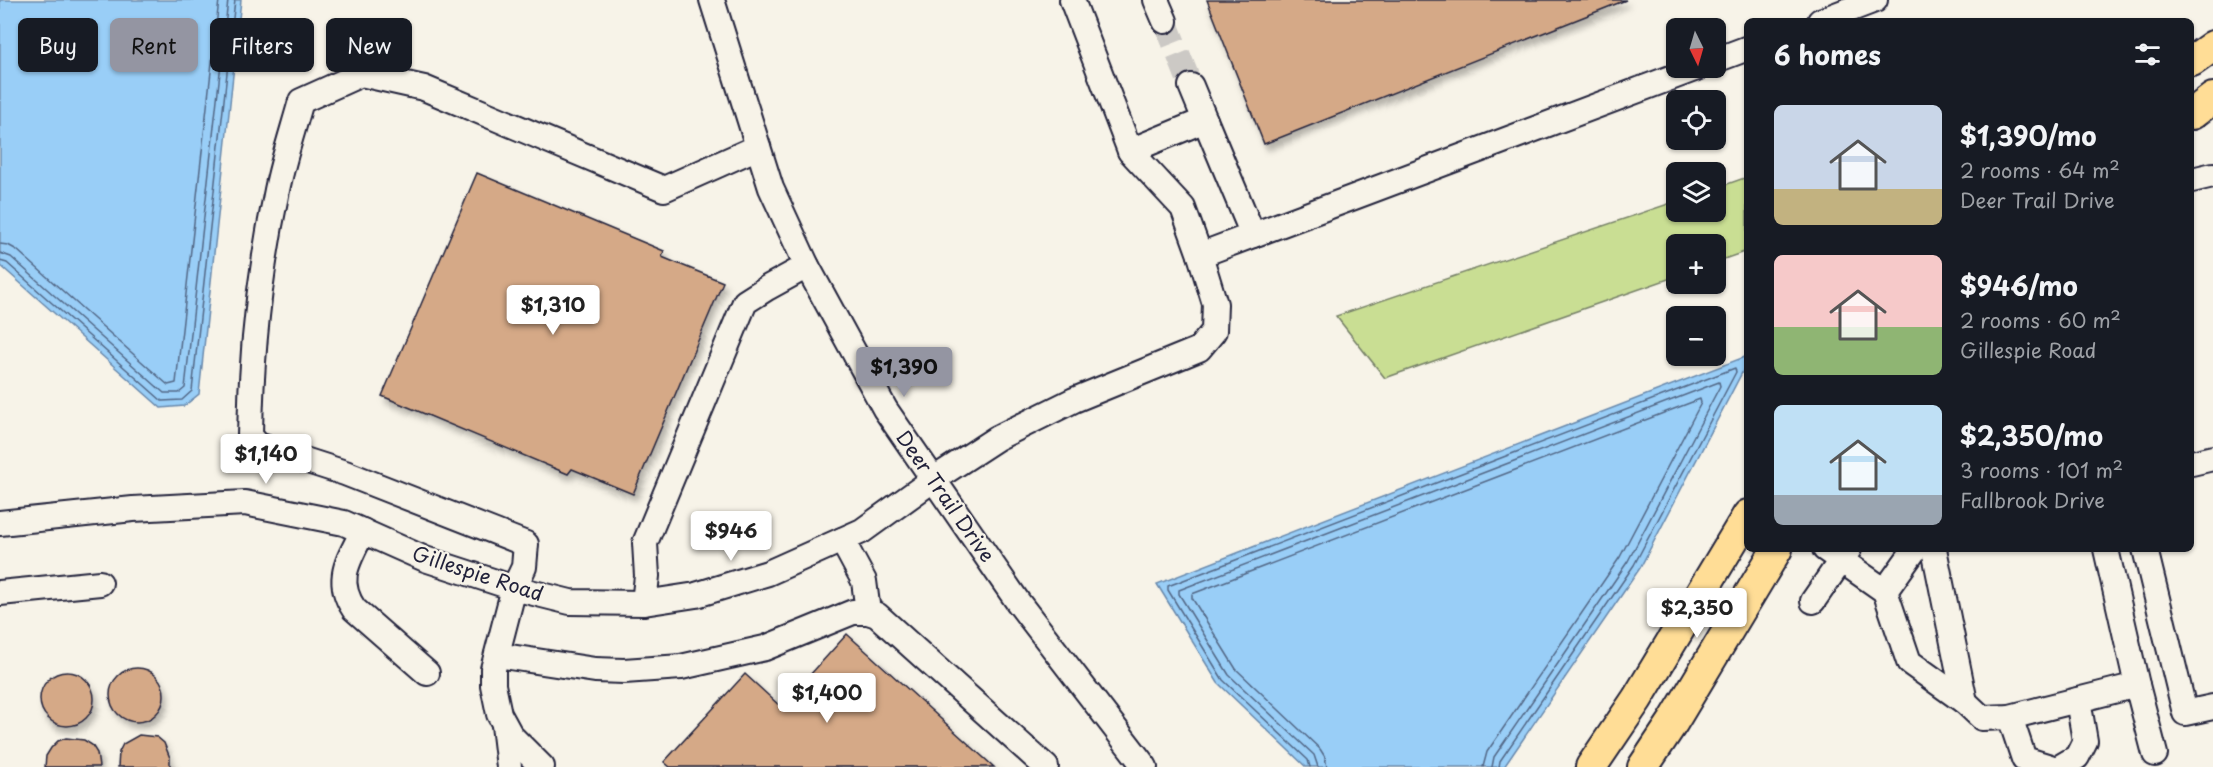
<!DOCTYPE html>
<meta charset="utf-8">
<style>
body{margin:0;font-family:"Playpen Sans",sans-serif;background:#20242c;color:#f1f3f6;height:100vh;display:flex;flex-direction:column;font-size:22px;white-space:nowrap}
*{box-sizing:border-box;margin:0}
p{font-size:20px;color:#9ea1a6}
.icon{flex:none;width:33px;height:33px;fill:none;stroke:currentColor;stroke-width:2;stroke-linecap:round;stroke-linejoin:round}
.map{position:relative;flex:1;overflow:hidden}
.side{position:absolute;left:1744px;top:18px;width:450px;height:534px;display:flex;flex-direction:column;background:#171b24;border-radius:9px;box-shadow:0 2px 4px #0004}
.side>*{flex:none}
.guide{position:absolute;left:18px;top:18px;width:570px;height:54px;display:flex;gap:12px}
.needle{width:39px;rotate:175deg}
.controls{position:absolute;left:1666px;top:18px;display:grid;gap:12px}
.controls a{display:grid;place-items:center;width:60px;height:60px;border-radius:9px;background:#171b24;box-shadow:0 2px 4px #0004;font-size:30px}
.price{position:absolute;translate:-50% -51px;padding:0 14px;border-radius:6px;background:#fff;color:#222;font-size:20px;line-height:39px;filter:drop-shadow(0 2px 3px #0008)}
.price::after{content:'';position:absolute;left:50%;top:36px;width:18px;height:14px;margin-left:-9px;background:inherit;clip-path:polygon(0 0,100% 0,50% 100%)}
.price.active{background:#9495a2;color:#111}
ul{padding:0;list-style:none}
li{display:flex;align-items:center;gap:18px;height:150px;padding:0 30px}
li span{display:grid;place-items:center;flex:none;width:168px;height:120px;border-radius:9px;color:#555}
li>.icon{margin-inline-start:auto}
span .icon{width:72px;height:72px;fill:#fffc;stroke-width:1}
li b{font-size:26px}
h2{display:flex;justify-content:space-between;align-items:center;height:72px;padding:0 30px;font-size:26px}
.tag{padding:0 21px;border-radius:9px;background:#171b24;box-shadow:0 2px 4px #0004;font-size:21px;line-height:54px}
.tag.active{background:#9495a2;color:#111}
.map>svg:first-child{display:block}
.green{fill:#c9de93;stroke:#768067;stroke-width:1.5}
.water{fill:#99cef7;stroke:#6989ac;stroke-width:1.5}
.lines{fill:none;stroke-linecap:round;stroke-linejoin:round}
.shore{stroke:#526786;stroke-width:1.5}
.building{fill:#d5a987;stroke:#22223b;stroke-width:1.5;filter:url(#shadow)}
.minor-tunnel{stroke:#ccc9c5;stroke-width:24;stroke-dasharray:24 12;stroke-linecap:butt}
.minor-casing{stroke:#22223b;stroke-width:28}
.major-casing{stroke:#22223b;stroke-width:34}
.minor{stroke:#f7f3e8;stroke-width:24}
.major{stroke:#ffdd96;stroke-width:30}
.labels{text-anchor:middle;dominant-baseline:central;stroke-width:4.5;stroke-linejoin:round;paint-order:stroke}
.street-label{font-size:20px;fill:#22223b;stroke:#f7f3e8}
</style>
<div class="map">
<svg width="2213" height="767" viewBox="0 0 2213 767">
<defs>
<filter id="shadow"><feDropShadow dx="3.5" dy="6" stdDeviation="3" flood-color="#0004"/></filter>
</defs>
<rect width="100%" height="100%" fill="#f7f3e8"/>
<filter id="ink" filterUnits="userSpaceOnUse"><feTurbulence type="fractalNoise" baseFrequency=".0167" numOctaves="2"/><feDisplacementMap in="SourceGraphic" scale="12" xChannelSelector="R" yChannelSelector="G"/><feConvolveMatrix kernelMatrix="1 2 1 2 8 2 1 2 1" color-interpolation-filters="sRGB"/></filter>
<g filter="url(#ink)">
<polygon class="green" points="1747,177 1747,251 1716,262 1716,244 1677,244 1677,276 1385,378 1336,316 1677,201 1677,212 1716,212 1716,188"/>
<g class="water">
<polygon points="0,0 241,0 199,394 184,406 161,408 0,265"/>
<polygon points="1747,356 1747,363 1640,568 1504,767 1306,767 1218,683 1157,584"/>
</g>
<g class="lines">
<g class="shore">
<polyline points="0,244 8,245 17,250 160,378 168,385 176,383 219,0"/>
<polyline points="0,253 11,257 164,393 179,393 185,388 228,0"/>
<polyline points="0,261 7,263 162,401 182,400 192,391 235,0"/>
<polyline points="1310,767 1308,760 1223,680 1168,590 1168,586 1735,368 1736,372 1634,565 1500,761 1499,767"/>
<polyline points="1318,767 1314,755 1229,675 1179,594 1179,590 1719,382 1720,386 1628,561 1494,757 1492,767"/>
<polyline points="1327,767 1325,757 1320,749 1236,669 1192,598 1192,594 1700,399 1701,403 1620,557 1487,752 1483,767"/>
</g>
</g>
<g class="building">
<polygon points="1207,0 1626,0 1264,144"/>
<polygon points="477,173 664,251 662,257 723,282 633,494 572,469 568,474 382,396"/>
<polygon points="847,634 994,767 670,767 664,762 745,674 781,707"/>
<circle cx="137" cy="695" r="27"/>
<circle cx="67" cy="699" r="27"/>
<polygon points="139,735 157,737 164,743 170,758 170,767 118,767 119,752 123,744"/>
<polygon points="66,738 84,740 92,745 97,753 99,767 45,767 46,756 51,748 58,741"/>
</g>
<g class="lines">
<polyline class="minor-tunnel" points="1165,21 1191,86"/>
<defs>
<g id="minor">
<polyline points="712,0 771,188 807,266 885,409 1018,602 1145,767"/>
<polyline points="1072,0 1130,151 1183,208 1200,255 1697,68"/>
<polyline points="1156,0 1165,21"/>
<polyline points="1820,21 1875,0"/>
<polyline points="1716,60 1748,48"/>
<polyline points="1191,86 1205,120"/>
<polyline points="1130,151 1205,120 1253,235"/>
<polyline points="2192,180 2213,175"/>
<polyline points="2192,463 2213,458"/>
<polyline points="0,523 133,509 245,503 344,523 425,559 514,588 570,602 644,603 696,595 768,573 862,531 934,479 997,438 1074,400 1199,349 1214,331 1215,304 1200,255"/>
<path d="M 363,531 C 349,560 334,579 354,609 L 427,673"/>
<polyline points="842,540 864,581 868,612"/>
<polyline points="1825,549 1885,591 1909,662 1965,702 1982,718 2010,717 2137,685 2155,754"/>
<polyline points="1934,549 1965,702"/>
<polyline points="2106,549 2137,685"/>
<polyline points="2145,549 2185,713 2213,707"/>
<polyline points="1885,591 1915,549"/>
<polyline points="0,593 100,583"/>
<polyline points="1813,601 1849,549"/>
<polyline points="644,603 647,576 645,543 745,302 767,288 807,266"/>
<polyline points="497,655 595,670 624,671 681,667 765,648 853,612 868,612 877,615 1046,767"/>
<polyline points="2010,717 2024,759 2050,767"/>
<polyline points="504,725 509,767"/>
<path d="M 542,767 L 511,736 L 499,714 L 493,685 L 493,669 L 514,588 L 524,567 L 526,544 L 345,473 L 258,445 L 250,436 C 251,354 260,270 277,190 C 283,160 293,130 301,101 L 361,74 L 424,88 L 664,189 L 758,147"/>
<polyline points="2060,767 2077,757 2085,741 2078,700"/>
</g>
<g id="major">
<polyline points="2192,61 2213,46"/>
<polyline points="2192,114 2213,98"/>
<polyline points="1591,767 1637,699 1748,515"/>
<polyline points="1643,767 1673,722 1777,549"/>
</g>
</defs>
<use href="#minor" class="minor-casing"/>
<use href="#major" class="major-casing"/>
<use href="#minor" class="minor"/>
<use href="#major" class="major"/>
</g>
</g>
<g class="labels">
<g class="street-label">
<text transform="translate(946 496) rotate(55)">Deer Trail Drive</text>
<text transform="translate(478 573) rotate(18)">Gillespie Road</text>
</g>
</g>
</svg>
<div class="controls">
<a><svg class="needle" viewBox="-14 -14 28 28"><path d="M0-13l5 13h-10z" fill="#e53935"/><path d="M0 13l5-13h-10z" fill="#9ea1a6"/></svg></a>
<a><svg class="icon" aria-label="locate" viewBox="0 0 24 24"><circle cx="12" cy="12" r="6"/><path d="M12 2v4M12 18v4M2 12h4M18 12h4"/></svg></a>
<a><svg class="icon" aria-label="layers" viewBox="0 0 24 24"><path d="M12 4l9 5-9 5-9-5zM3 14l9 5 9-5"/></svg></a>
<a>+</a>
<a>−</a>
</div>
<b class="price" style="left:553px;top:336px">$1,310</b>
<b class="price active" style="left:904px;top:398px">$1,390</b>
<b class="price" style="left:266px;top:485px">$1,140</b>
<b class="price" style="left:731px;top:562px">$946</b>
<b class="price" style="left:1697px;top:639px">$2,350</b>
<b class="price" style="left:827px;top:724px">$1,400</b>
<div class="guide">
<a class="tag">Buy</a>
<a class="tag active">Rent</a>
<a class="tag">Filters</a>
<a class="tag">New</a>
</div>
<section class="side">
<h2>6 homes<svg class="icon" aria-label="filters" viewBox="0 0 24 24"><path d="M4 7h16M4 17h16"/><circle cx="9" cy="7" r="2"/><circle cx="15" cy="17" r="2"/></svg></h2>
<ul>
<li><span style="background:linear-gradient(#c9d6e8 70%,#c2b280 0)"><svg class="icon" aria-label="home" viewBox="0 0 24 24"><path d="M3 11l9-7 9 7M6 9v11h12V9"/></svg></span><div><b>$1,390/mo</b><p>2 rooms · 64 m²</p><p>Deer Trail Drive</p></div></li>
<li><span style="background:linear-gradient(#f6c9c9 60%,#8fb573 0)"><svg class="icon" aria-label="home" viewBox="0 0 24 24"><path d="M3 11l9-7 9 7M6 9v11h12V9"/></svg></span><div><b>$946/mo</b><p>2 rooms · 60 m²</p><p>Gillespie Road</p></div></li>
<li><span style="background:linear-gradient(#bfe0f5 75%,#9aa5b1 0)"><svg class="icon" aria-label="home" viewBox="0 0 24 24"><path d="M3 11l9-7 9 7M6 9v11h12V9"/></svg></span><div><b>$2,350/mo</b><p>3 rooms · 101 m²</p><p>Fallbrook Drive</p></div></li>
</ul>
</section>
</div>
